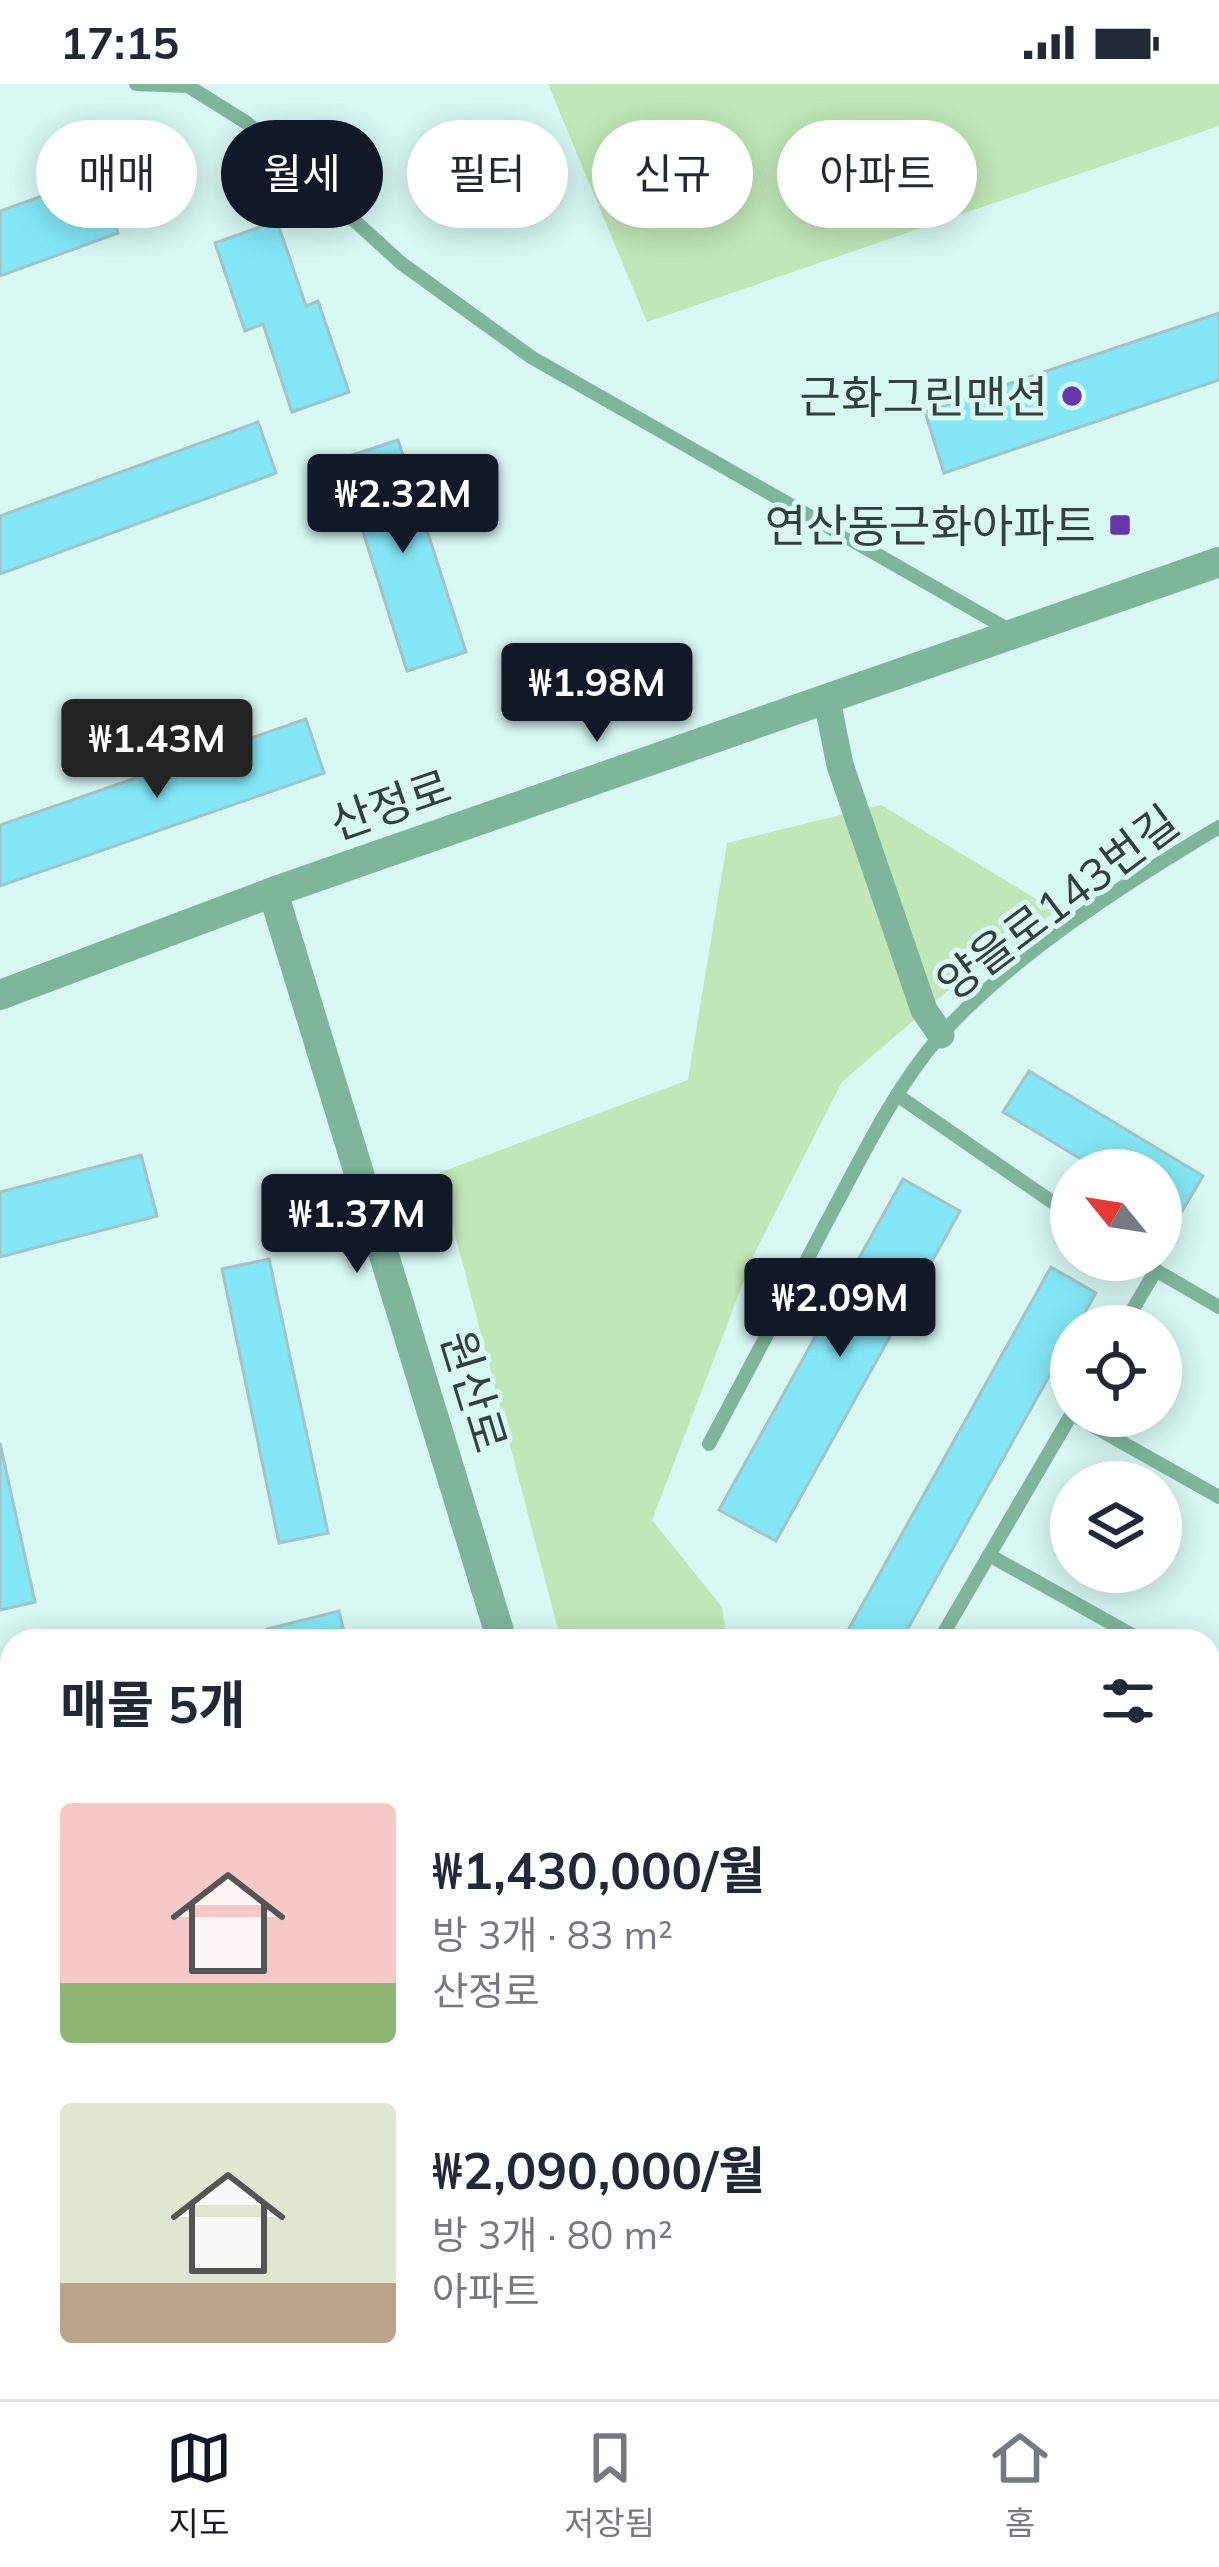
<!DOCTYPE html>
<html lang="ko">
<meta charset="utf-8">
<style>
body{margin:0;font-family:Mulish,"Noto Sans KR",sans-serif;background:#f2f2f3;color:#1f2937;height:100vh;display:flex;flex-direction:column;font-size:45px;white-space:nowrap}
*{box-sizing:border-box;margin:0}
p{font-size:39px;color:#747a83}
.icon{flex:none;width:66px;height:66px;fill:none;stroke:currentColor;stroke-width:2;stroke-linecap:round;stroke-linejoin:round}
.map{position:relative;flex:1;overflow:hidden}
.sheet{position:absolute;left:0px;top:1545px;width:1221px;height:771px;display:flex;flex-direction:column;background:#fff;border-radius:36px 36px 0 0;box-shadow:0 6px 30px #0003}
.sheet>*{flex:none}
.banner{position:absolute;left:36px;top:36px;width:1149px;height:108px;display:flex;gap:24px}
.needle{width:78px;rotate:300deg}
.tools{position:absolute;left:1050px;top:1065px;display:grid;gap:24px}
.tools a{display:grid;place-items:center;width:132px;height:132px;border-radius:50%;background:#fff;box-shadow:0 6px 30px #0003;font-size:60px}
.price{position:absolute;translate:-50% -102px;padding:0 27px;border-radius:12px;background:#111827;color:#fff;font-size:39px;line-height:78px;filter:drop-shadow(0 3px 6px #0008)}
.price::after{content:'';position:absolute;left:50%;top:72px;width:36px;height:27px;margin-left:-18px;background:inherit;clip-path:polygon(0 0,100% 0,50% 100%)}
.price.current{background:#222;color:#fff}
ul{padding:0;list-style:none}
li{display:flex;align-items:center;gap:36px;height:300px;padding:0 60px}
li span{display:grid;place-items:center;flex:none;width:336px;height:240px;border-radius:12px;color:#555}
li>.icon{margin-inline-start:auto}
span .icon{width:144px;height:144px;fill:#fffc;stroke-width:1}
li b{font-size:51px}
h2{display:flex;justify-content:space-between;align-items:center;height:144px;padding:0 60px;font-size:51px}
.tag{padding:0 42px;border-radius:54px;background:#fff;box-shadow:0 6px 30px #0003;font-size:42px;line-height:108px}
.tag.current{background:#111827;color:#fff}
.status{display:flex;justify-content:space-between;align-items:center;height:84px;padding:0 60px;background:#fff;direction:ltr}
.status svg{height:33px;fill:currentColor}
.tabs{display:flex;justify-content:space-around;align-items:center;height:168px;border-top:3px solid #e0e1e3;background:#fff;font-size:33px;color:#747a83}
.tabs a{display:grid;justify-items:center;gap:6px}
.tabs .current{color:#111827}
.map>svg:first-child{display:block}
.green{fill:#c0e7b7}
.building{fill:#83e7f5;stroke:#a3c3c8;stroke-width:3}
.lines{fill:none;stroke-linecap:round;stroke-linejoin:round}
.service{stroke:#7fb69b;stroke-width:14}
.minor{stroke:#7fb69b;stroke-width:27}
.tertiary{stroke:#7fb69b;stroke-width:30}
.poi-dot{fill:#6536ad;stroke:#d7f8f3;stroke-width:4.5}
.labels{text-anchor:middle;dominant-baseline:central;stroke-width:10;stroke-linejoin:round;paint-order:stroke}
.poi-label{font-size:45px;fill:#33403e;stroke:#d7f8f3;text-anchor:end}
.street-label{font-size:45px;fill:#33403e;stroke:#d7f8f3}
</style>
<div class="status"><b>17:15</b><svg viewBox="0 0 49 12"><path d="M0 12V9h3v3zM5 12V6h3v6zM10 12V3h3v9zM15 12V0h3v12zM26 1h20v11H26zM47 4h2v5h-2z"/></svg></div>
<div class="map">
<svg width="1219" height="2315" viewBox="0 0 1219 2315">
<rect width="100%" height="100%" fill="#d7f8f3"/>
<g class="green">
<polygon points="548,0 1219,0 1219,42 647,238"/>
<polygon points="881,721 1056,827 958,898 842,998 755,1168 652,1436 722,1523 727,1557 561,1557 439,1089 688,996 727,759"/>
<polygon points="1209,2146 1219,2152 1219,2315 1048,2315 1036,2304 1209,2304"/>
</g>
<g class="building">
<polygon points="98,92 118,149 0,192 0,127"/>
<polygon points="277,137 306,222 318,217 349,308 292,328 263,240 245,247 215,159"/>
<polygon points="1219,229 1219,296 944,389 925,328"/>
<polygon points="258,338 276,389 0,490 0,432"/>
<polygon points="398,356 466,568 407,587 340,375"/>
<polygon points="306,635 324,689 0,802 0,741"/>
<polygon points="1029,987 1203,1092 1178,1134 1161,1124 1161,1086 1099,1086 1003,1028"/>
<polygon points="141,1071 157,1132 0,1173 0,1108"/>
<polygon points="903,1095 960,1127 776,1457 719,1426"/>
<polygon points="269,1175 328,1449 279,1459 222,1185"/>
<polygon points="1051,1183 1096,1209 1077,1242 1071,1242 1071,1253 901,1557 842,1557"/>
<polygon points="0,1359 35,1518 0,1526"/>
<polygon points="339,1527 346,1557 269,1557 267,1545"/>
<polygon points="0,2153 10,2204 0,2205"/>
</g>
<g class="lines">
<g class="service">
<polyline points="136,0 188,2 247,39 401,179 531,273 1011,547"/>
<polyline points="897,1011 1071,1131"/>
<polyline points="1138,1176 1219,1223"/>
<polyline points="1123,1242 1156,1186"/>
<polyline points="1075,1332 1219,1413"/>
<path d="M 709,1360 C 750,1284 790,1208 830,1132 C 863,1071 894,1005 940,952 C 1011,872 1127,798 1219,743"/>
<polyline points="989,1471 1143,1557"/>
<polyline points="939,1557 1071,1331"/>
<polyline points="1209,1594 1219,1600"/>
<polyline points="1209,1788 1219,1794"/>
<polyline points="1209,1844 1219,1827"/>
<polyline points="1209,1971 1219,1977"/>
<polyline points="524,2304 527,2315"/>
<polyline points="69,2315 118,2304"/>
</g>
<polyline class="minor" points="827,616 840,681 924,926 941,951"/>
<g class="tertiary">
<polyline points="273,808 502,1557"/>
<polyline points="0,911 273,808 1219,478"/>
<polyline points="701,2304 704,2315"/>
</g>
</g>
<g class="poi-dot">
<circle cx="1072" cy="312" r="12"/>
<rect x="1108" y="429" width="24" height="24" rx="6"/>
</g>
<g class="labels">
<g class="poi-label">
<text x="1048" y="312">근화그린맨션</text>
<text x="1096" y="441">연산동근화아파트</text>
</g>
<g class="street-label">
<text transform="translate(390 720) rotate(-19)">산정로</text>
<text transform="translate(1057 818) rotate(-37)">양을로143번길</text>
<text transform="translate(475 1307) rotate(73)">원산로</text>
</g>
</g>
</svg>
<div class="tools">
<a><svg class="needle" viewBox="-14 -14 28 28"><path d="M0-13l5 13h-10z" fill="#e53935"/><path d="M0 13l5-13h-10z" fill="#747a83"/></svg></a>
<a><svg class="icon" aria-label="locate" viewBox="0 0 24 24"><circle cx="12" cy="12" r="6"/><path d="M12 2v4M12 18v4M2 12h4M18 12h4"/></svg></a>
<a><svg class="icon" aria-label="layers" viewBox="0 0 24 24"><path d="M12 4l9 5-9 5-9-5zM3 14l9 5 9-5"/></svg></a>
</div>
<b class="price" style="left:403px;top:472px">₩2.32M</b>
<b class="price" style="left:597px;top:661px">₩1.98M</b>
<b class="price current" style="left:157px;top:717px">₩1.43M</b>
<b class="price" style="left:357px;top:1192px">₩1.37M</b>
<b class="price" style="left:840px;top:1276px">₩2.09M</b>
<div class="banner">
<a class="tag">매매</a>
<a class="tag current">월세</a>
<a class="tag">필터</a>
<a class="tag">신규</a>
<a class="tag">아파트</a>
</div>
<section class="sheet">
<h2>매물 5개<svg class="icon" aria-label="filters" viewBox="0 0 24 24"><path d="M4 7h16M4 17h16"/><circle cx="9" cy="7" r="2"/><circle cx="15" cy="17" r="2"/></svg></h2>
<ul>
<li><span style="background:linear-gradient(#f6c9c9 75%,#8fb573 0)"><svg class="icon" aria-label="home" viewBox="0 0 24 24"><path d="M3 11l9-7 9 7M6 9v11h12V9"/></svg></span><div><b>₩1,430,000/월</b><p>방 3개 · 83 m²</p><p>산정로</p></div></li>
<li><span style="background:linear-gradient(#dfe7d0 75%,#b9a48a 0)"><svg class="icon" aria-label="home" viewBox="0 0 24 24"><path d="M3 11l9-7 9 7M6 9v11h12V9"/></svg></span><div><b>₩2,090,000/월</b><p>방 3개 · 80 m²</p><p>아파트</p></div></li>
</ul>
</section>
</div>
<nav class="tabs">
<a class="current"><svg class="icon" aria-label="map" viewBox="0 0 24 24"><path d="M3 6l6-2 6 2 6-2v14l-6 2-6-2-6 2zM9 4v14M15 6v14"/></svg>지도</a>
<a><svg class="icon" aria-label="saved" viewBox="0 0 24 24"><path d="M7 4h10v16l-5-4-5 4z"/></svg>저장됨</a>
<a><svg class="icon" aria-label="home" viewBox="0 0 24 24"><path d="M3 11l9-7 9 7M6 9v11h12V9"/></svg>홈</a>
</nav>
